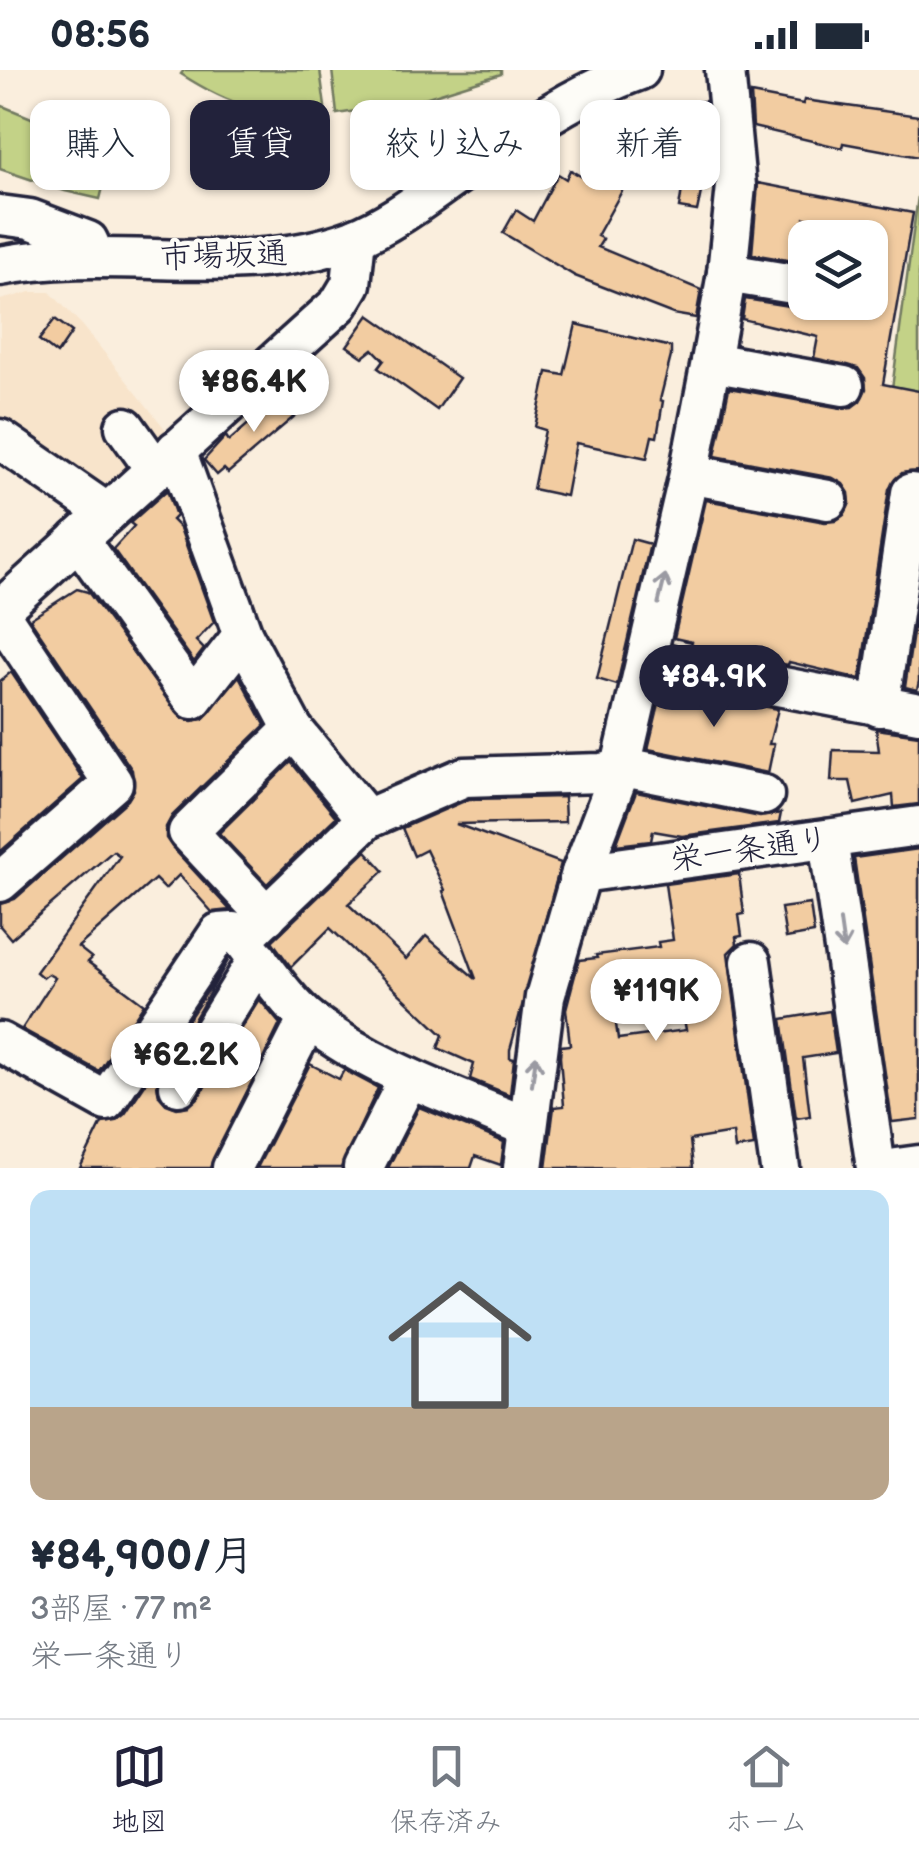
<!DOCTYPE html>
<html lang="ja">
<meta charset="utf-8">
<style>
body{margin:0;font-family:"Balsamiq Sans","Klee One",sans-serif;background:#f2f2f3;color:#1f2937;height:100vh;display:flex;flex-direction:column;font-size:38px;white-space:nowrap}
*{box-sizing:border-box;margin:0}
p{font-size:32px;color:#747a83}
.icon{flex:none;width:55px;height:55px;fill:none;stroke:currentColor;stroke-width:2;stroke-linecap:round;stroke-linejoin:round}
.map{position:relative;height:1098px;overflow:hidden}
.panel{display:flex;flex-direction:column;background:#fff;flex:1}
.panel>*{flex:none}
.hud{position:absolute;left:30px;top:30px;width:860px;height:90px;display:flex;gap:20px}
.controls{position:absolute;left:788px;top:150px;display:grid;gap:20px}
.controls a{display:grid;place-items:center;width:100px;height:100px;border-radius:20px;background:#fff;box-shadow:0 2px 8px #0004;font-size:50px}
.price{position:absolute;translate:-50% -85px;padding:0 22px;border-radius:35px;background:#fff;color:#222;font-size:32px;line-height:65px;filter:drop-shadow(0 2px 5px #0008)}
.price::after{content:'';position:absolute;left:50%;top:60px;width:30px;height:22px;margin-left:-15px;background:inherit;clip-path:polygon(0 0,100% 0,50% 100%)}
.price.current{background:#22223b;color:#fff}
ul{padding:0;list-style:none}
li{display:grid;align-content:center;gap:20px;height:530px;padding:0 30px}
li span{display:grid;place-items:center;height:310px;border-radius:20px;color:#555}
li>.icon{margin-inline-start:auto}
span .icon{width:180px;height:180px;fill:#fffc;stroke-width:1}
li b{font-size:42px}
.chip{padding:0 35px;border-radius:20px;background:#fff;box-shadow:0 2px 8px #0004;font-size:35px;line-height:90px}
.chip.current{background:#22223b;color:#fff}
.status{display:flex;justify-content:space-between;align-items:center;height:70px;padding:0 50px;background:#fff;direction:ltr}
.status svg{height:28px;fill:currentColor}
.dock{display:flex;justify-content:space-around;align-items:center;height:140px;border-top:2px solid #e0e1e3;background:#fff;font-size:28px;color:#747a83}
.dock a{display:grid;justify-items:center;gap:5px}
.dock .current{color:#22223b}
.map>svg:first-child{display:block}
.built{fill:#f8e4cb}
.green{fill:#c3d287;stroke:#727a61;stroke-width:2.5}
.building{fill:#f2cca1;stroke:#22223b;stroke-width:2.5;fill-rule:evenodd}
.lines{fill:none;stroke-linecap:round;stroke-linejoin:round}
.minor-casing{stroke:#22223b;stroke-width:45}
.minor{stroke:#fdfcf7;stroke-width:38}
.oneway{stroke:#9a9aa2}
.labels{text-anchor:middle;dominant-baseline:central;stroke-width:8;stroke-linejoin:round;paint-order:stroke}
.street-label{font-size:32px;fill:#22223b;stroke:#fdfcf7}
</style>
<div class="status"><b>08:56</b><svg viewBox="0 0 49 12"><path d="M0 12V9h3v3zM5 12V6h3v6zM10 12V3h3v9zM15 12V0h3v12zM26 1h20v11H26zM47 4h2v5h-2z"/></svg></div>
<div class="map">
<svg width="919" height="1098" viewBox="0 0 919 1098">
<rect width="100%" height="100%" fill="#faeedd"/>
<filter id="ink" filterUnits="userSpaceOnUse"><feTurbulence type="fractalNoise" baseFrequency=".01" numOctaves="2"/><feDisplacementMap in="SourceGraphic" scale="20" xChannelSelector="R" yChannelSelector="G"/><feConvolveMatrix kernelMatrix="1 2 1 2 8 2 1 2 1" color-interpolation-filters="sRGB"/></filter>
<g filter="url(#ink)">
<polygon class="built" points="31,222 50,222 83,256 166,360 79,441 0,389 0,230"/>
<g class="green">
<path d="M 184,0 L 320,0 L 326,44 C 267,47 230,36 181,4 Z"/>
<polygon points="332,0 501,0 501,4 412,32 337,44"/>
<polygon points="0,35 29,47 110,90 100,129 65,121 0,99"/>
<polygon points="919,119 919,377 885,370"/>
</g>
<g class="building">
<polygon points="751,24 803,34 804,30 919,46 919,87 843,73 842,78 753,57"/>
<polygon points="705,31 713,112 703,113 697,141 679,138 686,94 645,85 653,50 692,59 689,32"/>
<polygon points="611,71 636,82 623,119 597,166 603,169 598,177 701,220 696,248 673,244 575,206 503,163 516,140 533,151 558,104 566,109 570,100 589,111 604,74 609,75"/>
<polygon points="758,113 913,143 883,314 919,321 919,401 902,403 889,419 860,609 789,592 788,595 691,576 692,572 674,568 706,430 825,452 835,451 844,445 850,433 849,423 843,414 833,408 715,386 729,318 841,338 852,337 860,331 866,319 865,308 858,298 814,288 818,267 742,249 745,229 801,238 819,233 865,240 867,232 870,232 881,165 874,164 875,161 805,148 805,193 752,184"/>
<polygon points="369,245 459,308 437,340 378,298 384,290 373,279 363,287 347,276"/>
<polygon points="55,249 72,262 57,284 39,270"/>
<polygon points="576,254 671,277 671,286 660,330 663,331 657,367 652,366 647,388 576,373 566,426 533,419 545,360 535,357 547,302 564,305"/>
<polygon points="316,328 228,403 224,399 217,405 204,390 226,366 229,371 261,343 261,335"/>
<polygon points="167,420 176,446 172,450 180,458 214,552 196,571 204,579 194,592 113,479 134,456 130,453"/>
<polygon points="632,469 650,474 617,615 597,609"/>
<polygon points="77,519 88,522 182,648 192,651 203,649 239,606 265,655 172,746 166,757 166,768 172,777 230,840 212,842 179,805 165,819 155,809 78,877 92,888 88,892 144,934 99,1001 22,959 55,908 48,904 43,908 36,902 120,786 113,781 11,869 0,856 0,834 15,829 128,730 134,720 132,700 30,549"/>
<polygon points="919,522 919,611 917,620 905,617"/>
<polygon points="11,602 83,709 0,782 0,611"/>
<polygon points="663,617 778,639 769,674 774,674 768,703 648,679"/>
<polygon points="876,659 919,665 919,734 894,737 893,725 855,734 850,711 831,711 833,680 879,681"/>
<polygon points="291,692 336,747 267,814 219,763"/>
<polygon points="636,722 760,747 781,743 779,753 682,766 653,761 651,771 616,775"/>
<polygon points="564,727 565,752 456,754 561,793 510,980 510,988 514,989 510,1025 470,1009 474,994 438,978 443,965 330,858 291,897 272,871 366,781 384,801 348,834 406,889 426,866 476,909 443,821 445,820 426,780 414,786 402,758 469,729"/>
<polygon points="919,779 919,1049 892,1052 854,788"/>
<path d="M 739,804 L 744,844 L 739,845 L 742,866 L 736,867 L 737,874 L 728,883 L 754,1076 L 735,1079 L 733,1063 L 690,1070 L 693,1098 L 546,1098 L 554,1037 L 564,1036 L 560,987 L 561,976 L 570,975 L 566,939 L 579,890 L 597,888 L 596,885 L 659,877 L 658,872 L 673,870 L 665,814 ZM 678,916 L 686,960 L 618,969 L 612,924 Z"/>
<polygon points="810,834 814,863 786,868 781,838"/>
<polygon points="229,889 157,1014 159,1026 166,1034 177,1038 189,1036 198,1028 259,929 280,954 210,1098 80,1098 102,1053 116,1051 125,1044"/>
<polygon points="830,941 836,983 803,988 810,1046 796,1048 782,949"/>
<polygon points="310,994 339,1009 344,1000 378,1018 341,1098 257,1098"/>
<polygon points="419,1037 504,1072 501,1095 475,1086 471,1098 388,1098"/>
</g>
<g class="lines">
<defs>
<g id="minor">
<polyline points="0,145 30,149 88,171 95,186"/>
<path d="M 0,196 C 118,173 239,211 353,169 C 386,156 416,134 444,114 C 506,72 569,25 640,0"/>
<polyline points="727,203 805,216"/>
<polyline points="711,292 844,316"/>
<polyline points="125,357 155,399"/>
<polyline points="0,369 107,443"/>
<polyline points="176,380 243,565 293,659 367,749"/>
<polyline points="689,404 828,430"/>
<polyline points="78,469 193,629 243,565"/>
<polyline points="0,540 339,234 351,214 356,168"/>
<polyline points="0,544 113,713 0,812"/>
<polyline points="647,591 919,643"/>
<polyline points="879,637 911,423 919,424"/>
<polyline points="828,769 876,1098"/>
<polyline points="581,803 919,756"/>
<polyline points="267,846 188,762 293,659"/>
<polyline points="751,892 780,1098"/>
<polyline points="0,972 106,1031 219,863 233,862 242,869"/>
<polyline points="179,1016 258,889"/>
<path d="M 527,1057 C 454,1026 375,1000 312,952 C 287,933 262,894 242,869 L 367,749 L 464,707 L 602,703 L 629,698 L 764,725"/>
<polyline points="232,1098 308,949"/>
<polyline points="363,1098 409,1008"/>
<polyline points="523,1098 545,927 581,803 620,701 689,404 711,292 727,203 736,116 725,0"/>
<polyline points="897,1098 919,1095"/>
</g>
</defs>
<use href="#minor" class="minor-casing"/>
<use href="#minor" class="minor"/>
</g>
<defs><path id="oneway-shaft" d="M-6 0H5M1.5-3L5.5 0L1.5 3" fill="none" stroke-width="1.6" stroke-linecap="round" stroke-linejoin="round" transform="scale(2.5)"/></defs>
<g class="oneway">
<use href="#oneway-shaft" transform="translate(662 519) rotate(-76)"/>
<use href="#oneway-shaft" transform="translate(842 865) rotate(82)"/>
<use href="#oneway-shaft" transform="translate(534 1001) rotate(-82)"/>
</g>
</g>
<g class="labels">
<g class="street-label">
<text transform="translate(224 186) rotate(-2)">市場坂通</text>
<text transform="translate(750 780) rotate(-8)">栄一条通り</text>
</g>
</g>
</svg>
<div class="controls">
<a><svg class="icon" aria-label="layers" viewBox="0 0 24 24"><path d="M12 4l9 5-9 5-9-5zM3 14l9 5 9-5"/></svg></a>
</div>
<b class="price" style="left:254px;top:365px">¥86.4K</b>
<b class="price current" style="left:714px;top:660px">¥84.9K</b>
<b class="price" style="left:656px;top:974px">¥119K</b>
<b class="price" style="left:186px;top:1038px">¥62.2K</b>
<div class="hud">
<a class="chip">購入</a>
<a class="chip current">賃貸</a>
<a class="chip">絞り込み</a>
<a class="chip">新着</a>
</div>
</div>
<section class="panel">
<ul>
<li><span style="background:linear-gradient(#bfe0f5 70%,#b9a48a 0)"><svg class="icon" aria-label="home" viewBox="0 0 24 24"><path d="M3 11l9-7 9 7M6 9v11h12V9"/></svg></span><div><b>¥84,900/月</b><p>3部屋 · 77 m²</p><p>栄一条通り</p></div></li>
</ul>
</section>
<nav class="dock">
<a class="current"><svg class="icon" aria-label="map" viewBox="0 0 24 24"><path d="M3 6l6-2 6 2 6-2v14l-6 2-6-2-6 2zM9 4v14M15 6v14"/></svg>地図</a>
<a><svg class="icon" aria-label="saved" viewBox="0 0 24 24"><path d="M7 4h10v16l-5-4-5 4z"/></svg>保存済み</a>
<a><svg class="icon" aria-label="home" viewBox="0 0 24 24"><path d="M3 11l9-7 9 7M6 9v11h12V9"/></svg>ホーム</a>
</nav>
